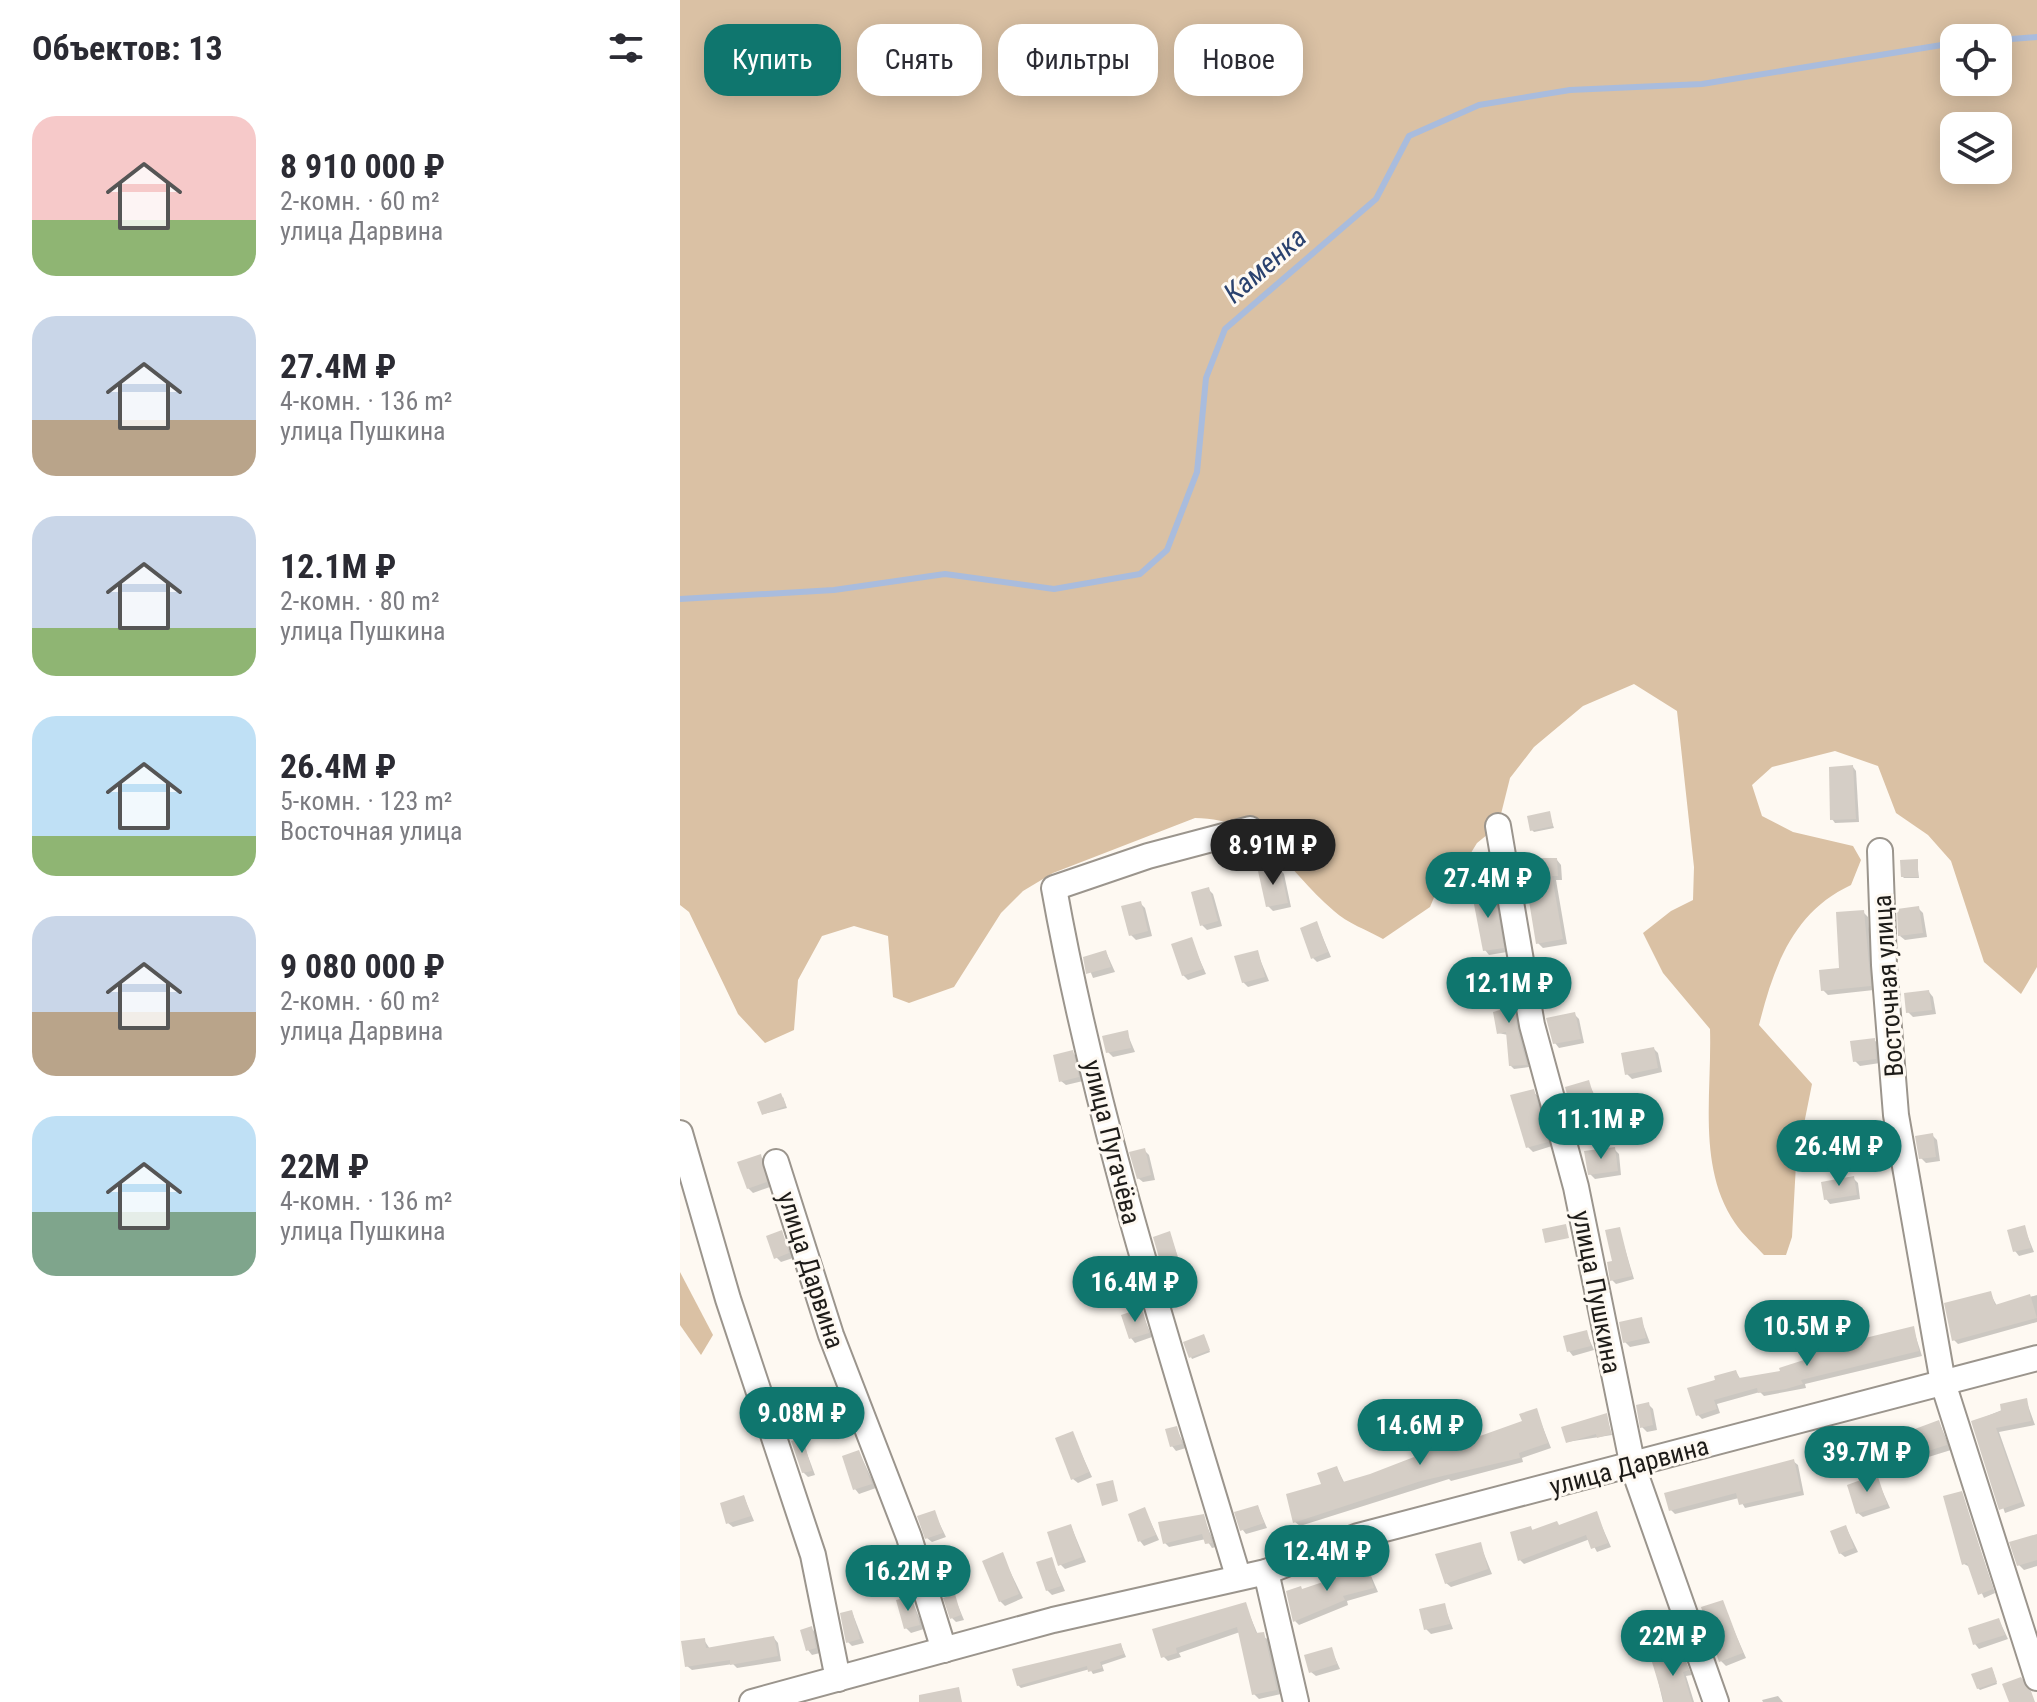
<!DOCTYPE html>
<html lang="ru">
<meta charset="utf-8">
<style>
body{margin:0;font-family:"Roboto Condensed",sans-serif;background:#f2f2f3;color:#2b2b33;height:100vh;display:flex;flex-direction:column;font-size:30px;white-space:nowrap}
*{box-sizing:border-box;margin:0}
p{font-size:26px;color:#7c7c81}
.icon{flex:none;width:44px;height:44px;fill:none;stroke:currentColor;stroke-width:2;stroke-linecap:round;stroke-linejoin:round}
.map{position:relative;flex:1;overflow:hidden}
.panel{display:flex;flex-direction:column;background:#fff;width:680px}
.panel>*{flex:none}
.banner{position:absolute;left:24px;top:24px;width:760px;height:72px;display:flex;gap:16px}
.buttons{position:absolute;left:1260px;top:24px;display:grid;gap:16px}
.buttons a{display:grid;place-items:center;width:72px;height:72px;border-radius:16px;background:#fff;box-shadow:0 4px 20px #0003;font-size:40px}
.price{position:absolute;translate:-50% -68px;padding:0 18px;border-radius:28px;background:#0f766e;color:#fff;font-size:26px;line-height:52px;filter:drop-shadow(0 2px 4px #0008)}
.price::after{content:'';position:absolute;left:50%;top:48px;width:24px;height:18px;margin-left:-12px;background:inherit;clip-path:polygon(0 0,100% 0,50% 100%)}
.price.selected{background:#222;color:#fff}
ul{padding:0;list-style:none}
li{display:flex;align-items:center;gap:24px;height:200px;padding:0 32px}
li span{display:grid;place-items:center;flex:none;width:224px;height:160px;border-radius:24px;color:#555}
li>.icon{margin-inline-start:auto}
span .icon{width:96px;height:96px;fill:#fffc;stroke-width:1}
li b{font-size:34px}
h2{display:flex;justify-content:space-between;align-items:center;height:96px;padding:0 32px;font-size:34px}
.tag{padding:0 28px;border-radius:24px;background:#fff;box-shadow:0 4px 20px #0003;font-size:28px;line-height:72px}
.tag.selected{background:#0f766e;color:#fff}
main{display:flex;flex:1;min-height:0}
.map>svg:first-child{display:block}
.green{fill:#dac1a4;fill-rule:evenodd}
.shadow{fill:#0003}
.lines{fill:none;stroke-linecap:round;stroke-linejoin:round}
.stream{stroke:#a9bcdd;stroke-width:6}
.building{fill:#d5cec6}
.minor-casing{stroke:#9b958d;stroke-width:28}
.minor{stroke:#fff;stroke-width:24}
.labels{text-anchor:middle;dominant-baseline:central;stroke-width:6;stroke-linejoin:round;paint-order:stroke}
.street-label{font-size:26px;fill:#1e1c19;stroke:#fef9f2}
.water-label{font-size:28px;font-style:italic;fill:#2a426f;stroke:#fef9f2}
</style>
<main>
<section class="panel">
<h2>Объектов: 13<svg class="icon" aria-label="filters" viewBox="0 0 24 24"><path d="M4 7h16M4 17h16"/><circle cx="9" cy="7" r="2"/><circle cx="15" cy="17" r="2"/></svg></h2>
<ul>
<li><span style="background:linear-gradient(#f6c9c9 65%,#8fb573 0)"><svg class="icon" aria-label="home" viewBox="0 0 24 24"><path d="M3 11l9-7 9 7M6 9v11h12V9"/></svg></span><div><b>8 910 000 ₽</b><p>2-комн. · 60 m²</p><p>улица Дарвина</p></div></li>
<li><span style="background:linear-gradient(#c9d6e8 65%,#b9a48a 0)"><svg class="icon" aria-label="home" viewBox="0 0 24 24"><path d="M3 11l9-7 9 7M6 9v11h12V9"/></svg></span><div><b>27.4M ₽</b><p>4-комн. · 136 m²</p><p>улица Пушкина</p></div></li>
<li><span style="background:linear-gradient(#c9d6e8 70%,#8fb573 0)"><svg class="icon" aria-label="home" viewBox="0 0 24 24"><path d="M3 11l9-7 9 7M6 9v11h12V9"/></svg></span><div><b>12.1M ₽</b><p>2-комн. · 80 m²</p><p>улица Пушкина</p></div></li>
<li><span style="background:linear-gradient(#bfe0f5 75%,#8fb573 0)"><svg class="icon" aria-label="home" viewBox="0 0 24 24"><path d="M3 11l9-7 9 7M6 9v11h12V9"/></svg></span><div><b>26.4M ₽</b><p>5-комн. · 123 m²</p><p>Восточная улица</p></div></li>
<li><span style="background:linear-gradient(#c9d6e8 60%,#b9a48a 0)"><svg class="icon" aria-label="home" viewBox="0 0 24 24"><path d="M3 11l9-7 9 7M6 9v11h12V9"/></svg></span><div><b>9 080 000 ₽</b><p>2-комн. · 60 m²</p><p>улица Дарвина</p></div></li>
<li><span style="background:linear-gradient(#bfe0f5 60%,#7fa58c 0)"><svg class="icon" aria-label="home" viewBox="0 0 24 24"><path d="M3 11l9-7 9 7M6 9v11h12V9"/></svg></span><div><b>22M ₽</b><p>4-комн. · 136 m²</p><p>улица Пушкина</p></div></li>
</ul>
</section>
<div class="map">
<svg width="1357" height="1702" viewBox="0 0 1357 1702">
<rect width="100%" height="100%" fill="#fef9f2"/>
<g class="green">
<path d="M 0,0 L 1357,0 L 1357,967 L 1341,994 L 1304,962 L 1271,861 L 1248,835 L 1216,813 L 1198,766 L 1155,751 L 1092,767 L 1072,785 L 1082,816 L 1113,832 L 1173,846 L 1181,860 L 1171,885 C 1113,912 1094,966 1079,1025 L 1132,1084 L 1116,1164 L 1112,1237 L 1106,1255 L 1084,1255 C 1075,1245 1062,1234 1055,1223 C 1017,1167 1032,1094 1030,1029 L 983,973 L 963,933 L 991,911 L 1013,900 L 1014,867 L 997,711 L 954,684 L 903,706 L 854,747 L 830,778 L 818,826 L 797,843 L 786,861 L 766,869 L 750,907 L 703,939 C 687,930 667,923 654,911 C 606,870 587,819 515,818 L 373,873 L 343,891 L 321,913 L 274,987 L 229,1003 L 213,997 L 208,936 L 174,926 L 142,936 L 118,980 L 114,1030 L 85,1043 L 58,1014 L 9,912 L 0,905 ZM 1274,38 L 1318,38 L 1318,82 L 1274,82 ZM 1274,126 L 1318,126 L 1318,170 L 1274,170 Z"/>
<polygon points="0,1272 33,1335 21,1355 0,1325"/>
</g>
<g class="shadow">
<polygon points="1173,767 1176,771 1179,822 1155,823 1152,819"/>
<polygon points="869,814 874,828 854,832 852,830"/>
<polygon points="877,860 881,865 882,880 876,880 887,944 863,948 858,943 851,901"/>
<polygon points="1237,861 1239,878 1224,878 1223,877"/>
<polygon points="600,869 604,874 611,907 593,911 588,906"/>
<polygon points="528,889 533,894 542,926 527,930 522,925"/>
<polygon points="813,892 818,897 827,952 809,955 805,950"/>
<polygon points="460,903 465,908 472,936 456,940 451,935"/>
<polygon points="1238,908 1243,913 1247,937 1225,940 1220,936"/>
<polygon points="1184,913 1188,917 1194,990 1148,995 1143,990 1161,970"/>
<polygon points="637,924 651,957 637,962 632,957"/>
<polygon points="511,940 526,974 508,980 503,975"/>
<polygon points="426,952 435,972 413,978 405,958"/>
<polygon points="577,952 589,981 568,987 563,982"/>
<polygon points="829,984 832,987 849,1067 834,1069 830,1065 828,1035 818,1033"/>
<polygon points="1249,992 1253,997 1256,1014 1233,1017 1228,1012"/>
<polygon points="894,1014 899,1019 904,1043 879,1048 875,1043"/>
<polygon points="447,1033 455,1052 433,1057 428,1052"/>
<polygon points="1194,1040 1199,1044 1200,1063 1180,1066 1175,1061"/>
<polygon points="974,1049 978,1053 982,1072 952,1079 947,1074"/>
<polygon points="392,1052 397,1057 403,1081 386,1085 381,1081"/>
<polygon points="908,1082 918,1102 897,1108 892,1103"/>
<polygon points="853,1092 858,1096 872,1146 853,1152 848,1147"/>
<polygon points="103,1097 107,1108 84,1114"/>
<polygon points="1252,1135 1257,1140 1260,1161 1246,1163 1241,1158"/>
<polygon points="934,1149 939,1154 941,1175 915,1179 910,1174"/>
<polygon points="464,1150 469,1155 475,1180 463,1182 458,1178"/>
<polygon points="80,1156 85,1161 90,1187 73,1193 68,1188"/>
<polygon points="1173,1178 1178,1183 1180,1199 1150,1204 1146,1199"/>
<polygon points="1344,1227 1354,1252 1339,1256 1335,1251"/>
<polygon points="939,1229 954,1279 936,1284 932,1280"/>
<polygon points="101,1232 113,1258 101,1262 96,1257"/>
<polygon points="490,1234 511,1297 496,1302 492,1298"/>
<polygon points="1310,1293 1317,1306 1357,1295 1357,1322 1278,1344 1274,1340"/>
<polygon points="461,1310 472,1337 455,1343 451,1338"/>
<polygon points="961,1319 970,1343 950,1347 945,1342"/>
<polygon points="1233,1328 1242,1356 1125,1384 1126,1388 1084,1396 1080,1392 1037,1404 1040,1413 1022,1419 1018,1415 1010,1390 1056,1372 1061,1380 1103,1372"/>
<polygon points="906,1332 914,1350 893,1356 889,1351"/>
<polygon points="525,1338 530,1352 512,1359 511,1357"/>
<polygon points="1346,1400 1355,1425 1319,1432 1345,1506 1325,1513 1293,1422"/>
<polygon points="968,1404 973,1409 977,1430 967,1432 962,1427"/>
<polygon points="856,1410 871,1448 842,1458 843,1462 771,1481 769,1479 620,1526 615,1522 657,1468 665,1484 736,1459 743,1443 749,1450 801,1438 844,1422"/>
<polygon points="926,1415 932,1435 887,1442"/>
<polygon points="1259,1422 1271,1450 1242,1459 1244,1464 1226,1471 1221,1467"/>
<polygon points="496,1428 506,1448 496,1451 492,1446"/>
<polygon points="392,1433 412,1477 398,1483 393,1479"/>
<polygon points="122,1440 135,1475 128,1477 123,1472"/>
<polygon points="179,1452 196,1488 179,1494 175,1489"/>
<polygon points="1113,1461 1118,1465 1124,1495 1065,1508 1059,1498 995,1514 991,1510"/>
<polygon points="1196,1477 1210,1508 1183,1517 1178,1513"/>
<polygon points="1281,1493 1315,1593 1304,1598 1290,1567 1284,1564"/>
<polygon points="64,1497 74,1521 53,1527 48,1523"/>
<polygon points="578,1507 587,1528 566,1534 562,1529"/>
<polygon points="465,1510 479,1540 464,1546 460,1541"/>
<polygon points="254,1512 266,1537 252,1542 247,1538"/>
<polygon points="916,1513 931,1547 917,1552 910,1539 844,1564 840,1560 851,1528 854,1532 880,1527"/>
<polygon points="523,1517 536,1547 532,1548 526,1539 489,1547 485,1543"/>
<polygon points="391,1526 406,1562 385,1569 380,1564"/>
<polygon points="1166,1527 1178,1552 1165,1557 1160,1553"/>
<polygon points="1357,1536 1357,1566 1344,1570 1339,1565"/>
<polygon points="800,1544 812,1574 771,1587 766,1583"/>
<polygon points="322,1555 343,1598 325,1606 320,1601"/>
<polygon points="371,1559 385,1591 372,1595 367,1590"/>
<polygon points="688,1569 698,1592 667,1601 668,1605 619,1625 615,1621 623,1591"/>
<polygon points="274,1596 284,1620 276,1622 272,1618"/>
<polygon points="231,1598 244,1629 231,1633 226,1628"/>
<polygon points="1042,1603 1066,1658 1046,1666 1041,1661"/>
<polygon points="565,1604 578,1635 588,1639 601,1694 579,1699 574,1694 560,1632 499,1653 501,1657 488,1661 483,1656 475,1630"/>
<polygon points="764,1605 773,1629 751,1634 746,1629"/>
<polygon points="172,1612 184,1643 172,1646 168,1642"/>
<polygon points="987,1613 997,1631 973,1640 968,1636"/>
<polygon points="1319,1620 1328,1639 1299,1649 1295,1644"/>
<polygon points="132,1629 136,1633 140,1653 132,1655 128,1650"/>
<polygon points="94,1638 98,1643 101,1661 57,1668 53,1664 12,1670 7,1666 24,1640 30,1649"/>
<polygon points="441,1645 446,1657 422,1665 424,1671 413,1674 410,1669 341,1688 338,1685"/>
<polygon points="651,1649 660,1669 636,1676 631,1672"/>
<polygon points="1002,1654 1012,1675 1006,1676 1014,1702 983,1702 974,1663"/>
<polygon points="1313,1671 1317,1684 1300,1690 1298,1688"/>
<polygon points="1098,1696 1103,1702 1083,1702 1082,1700"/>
</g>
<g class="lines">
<g class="stream">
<polyline points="1318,40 1357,37"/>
<polyline points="0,599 154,590 265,574 374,589 460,574 487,550 517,472 526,378 545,329 696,199 729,136 799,105 890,90 1022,84 1274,43"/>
</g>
</g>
<g class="building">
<polygon points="1173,765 1176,819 1150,820 1149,767"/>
<polygon points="870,811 873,826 850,831 847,816"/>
<polygon points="850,858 877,858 878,876 872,876 883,939 856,944 849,901"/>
<polygon points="1238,859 1238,877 1221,877 1220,860"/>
<polygon points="600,867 608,903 586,907 578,871"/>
<polygon points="529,887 538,921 520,926 511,892"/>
<polygon points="814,890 824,948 803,951 792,894"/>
<polygon points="461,901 468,931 449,936 441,906"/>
<polygon points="1239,906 1243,933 1218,936 1217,909"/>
<polygon points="1184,910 1191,986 1141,991 1139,970 1159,968 1156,912"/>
<polygon points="637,921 648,952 631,959 620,928"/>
<polygon points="512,937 523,969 502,976 491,944"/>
<polygon points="426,950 431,967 406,974 403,957"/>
<polygon points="578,950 585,977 562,983 554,956"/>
<polygon points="829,981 837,1028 847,1065 829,1066 826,1032 817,1034 813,1012 820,1010 814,985"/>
<polygon points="1249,990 1252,1010 1226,1013 1224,993"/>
<polygon points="895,1012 901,1039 873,1044 866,1018"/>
<polygon points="448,1030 451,1048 426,1053 422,1036"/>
<polygon points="1195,1038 1196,1059 1173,1062 1170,1041"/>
<polygon points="974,1047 978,1068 945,1075 941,1053"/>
<polygon points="393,1050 399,1077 379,1082 373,1055"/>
<polygon points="909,1080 914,1097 890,1105 885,1087"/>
<polygon points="854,1089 868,1142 846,1148 830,1095"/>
<polygon points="101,1093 106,1106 82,1115 77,1102"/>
<polygon points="1253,1133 1256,1157 1239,1159 1235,1136"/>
<polygon points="935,1147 938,1171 908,1175 904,1151"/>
<polygon points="465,1148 471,1175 457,1179 449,1152"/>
<polygon points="81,1154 87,1182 67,1189 57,1162"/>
<polygon points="1174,1176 1177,1195 1144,1200 1141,1182"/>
<polygon points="886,1224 889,1238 865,1243 862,1229"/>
<polygon points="1345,1225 1351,1248 1333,1252 1327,1230"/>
<polygon points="940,1227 952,1276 930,1281 927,1262 932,1261 925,1230"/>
<polygon points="102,1230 109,1253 94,1259 86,1236"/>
<polygon points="490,1231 509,1294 491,1299 473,1237"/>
<polygon points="1311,1291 1315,1305 1350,1294 1357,1318 1272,1341 1264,1303"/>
<polygon points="462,1308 469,1333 449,1339 441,1315"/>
<polygon points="962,1317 966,1338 943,1343 939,1322"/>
<polygon points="1234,1326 1239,1351 1121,1380 1123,1384 1106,1389 1078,1393 1077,1388 1034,1400 1037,1409 1016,1416 1007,1388 1035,1380 1034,1376 1056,1370 1059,1378 1100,1371 1099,1368 1130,1358 1128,1352"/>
<polygon points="907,1330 911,1346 887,1352 883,1336"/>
<polygon points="524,1334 530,1350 509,1358 503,1342"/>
<polygon points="1347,1398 1351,1421 1316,1428 1342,1502 1319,1510 1291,1421 1321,1411 1320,1404"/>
<polygon points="969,1402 973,1425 960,1428 956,1405"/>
<polygon points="857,1408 868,1443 839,1453 840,1458 741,1481 613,1523 606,1494 641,1484 637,1473 657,1466 663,1482 690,1474 734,1457 730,1445 744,1441 746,1449 799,1433 800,1436 842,1421 839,1414"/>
<polygon points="927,1413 931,1434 917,1438 916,1434 886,1443 881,1427"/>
<polygon points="1259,1420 1267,1445 1239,1454 1240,1459 1219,1468 1208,1439"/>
<polygon points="497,1426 502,1444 490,1447 485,1429"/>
<polygon points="393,1431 409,1472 391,1480 375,1438"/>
<polygon points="123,1438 132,1471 122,1473 111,1441"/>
<polygon points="179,1450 192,1484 173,1490 162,1456"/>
<polygon points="1114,1459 1121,1491 1059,1505 1056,1493 989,1511 984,1493"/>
<polygon points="1197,1474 1207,1504 1176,1514 1167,1485"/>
<polygon points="433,1480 438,1501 422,1506 416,1484"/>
<polygon points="1282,1491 1313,1589 1298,1595 1287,1563 1282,1565 1263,1496"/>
<polygon points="64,1495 71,1516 46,1524 40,1503"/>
<polygon points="578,1505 584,1523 560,1531 554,1512"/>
<polygon points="465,1507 476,1535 458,1542 448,1514"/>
<polygon points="255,1510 263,1533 245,1539 237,1516"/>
<polygon points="917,1511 928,1543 911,1549 906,1535 838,1561 830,1532 851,1526 852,1530 877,1521 879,1525"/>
<polygon points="524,1514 532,1543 525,1544 522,1534 483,1544 478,1522"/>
<polygon points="391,1524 402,1557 378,1566 367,1532"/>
<polygon points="1166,1525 1174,1548 1159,1554 1150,1531"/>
<polygon points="1357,1534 1357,1560 1337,1566 1329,1542"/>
<polygon points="801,1542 808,1569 765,1584 755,1554"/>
<polygon points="323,1552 339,1594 319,1602 302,1561"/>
<polygon points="372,1557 381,1586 366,1591 356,1562"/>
<polygon points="688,1567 694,1588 663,1596 665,1600 613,1622 606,1591 621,1586 622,1589"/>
<polygon points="275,1594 281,1615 270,1619 263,1598"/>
<polygon points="231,1596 240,1625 224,1629 216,1600"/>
<polygon points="1043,1600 1063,1653 1039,1662 1021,1607"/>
<polygon points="566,1602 576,1633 584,1632 597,1690 572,1695 557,1627 496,1648 497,1653 481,1658 472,1629"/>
<polygon points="765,1603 770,1624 744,1630 739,1609"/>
<polygon points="172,1610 180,1639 166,1643 160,1613"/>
<polygon points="988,1610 993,1627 966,1637 960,1621"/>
<polygon points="1319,1618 1325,1635 1293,1645 1288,1628"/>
<polygon points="132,1626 136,1648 126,1651 120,1630"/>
<polygon points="94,1636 98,1656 50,1665 50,1660 5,1667 1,1641 25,1638 26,1648"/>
<polygon points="441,1643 444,1654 420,1662 422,1668 408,1672 407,1666 337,1686 332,1669"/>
<polygon points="652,1647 657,1664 629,1673 624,1655"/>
<polygon points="1003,1652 1009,1670 1003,1672 1012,1702 984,1702 972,1662"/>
<polygon points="1312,1667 1317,1682 1297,1689 1291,1674"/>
<polygon points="1341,1677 1351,1691 1355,1702 1329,1702 1322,1684"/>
<polygon points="279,1687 282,1702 239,1702 239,1695"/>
</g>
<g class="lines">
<defs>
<g id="minor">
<polyline points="818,826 852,1025 896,1187 953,1467 1036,1702"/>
<polyline points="1200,851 1204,965 1216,1115 1263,1383 1357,1678"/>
<polyline points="0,1133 48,1299 133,1555 158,1679"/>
<polyline points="96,1162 151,1335 229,1537 264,1650"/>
<polyline points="586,1572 616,1702"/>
<path d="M 558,1576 C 490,1349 416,1122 374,888 L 468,856 L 570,829"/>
<polyline points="72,1702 373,1620 586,1572 678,1536 1357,1358"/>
</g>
</defs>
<use href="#minor" class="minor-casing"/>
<use href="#minor" class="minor"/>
</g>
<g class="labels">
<g class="street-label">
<text transform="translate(1208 986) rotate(-94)">Восточная улица</text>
<text transform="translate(432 1142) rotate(76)">улица Пугачёва</text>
<text transform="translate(131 1270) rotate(72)">улица Дарвина</text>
<text transform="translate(917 1292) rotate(79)">улица Пушкина</text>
<text transform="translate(949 1466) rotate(-15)">улица Дарвина</text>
</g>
<g class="water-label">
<text transform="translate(585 265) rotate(-41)">Каменка</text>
</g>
</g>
</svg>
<div class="buttons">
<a><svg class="icon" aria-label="locate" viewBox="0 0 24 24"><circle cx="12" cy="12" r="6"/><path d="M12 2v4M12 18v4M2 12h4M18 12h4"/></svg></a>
<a><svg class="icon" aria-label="layers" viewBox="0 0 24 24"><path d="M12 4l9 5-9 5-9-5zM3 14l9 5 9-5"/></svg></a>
</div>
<b class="price selected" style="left:593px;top:887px">8.91M ₽</b>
<b class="price" style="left:808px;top:920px">27.4M ₽</b>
<b class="price" style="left:829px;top:1025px">12.1M ₽</b>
<b class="price" style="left:921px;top:1161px">11.1M ₽</b>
<b class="price" style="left:1159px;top:1188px">26.4M ₽</b>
<b class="price" style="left:455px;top:1324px">16.4M ₽</b>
<b class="price" style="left:1127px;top:1368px">10.5M ₽</b>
<b class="price" style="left:122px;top:1455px">9.08M ₽</b>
<b class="price" style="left:740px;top:1467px">14.6M ₽</b>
<b class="price" style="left:1187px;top:1494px">39.7M ₽</b>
<b class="price" style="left:647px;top:1593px">12.4M ₽</b>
<b class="price" style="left:228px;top:1613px">16.2M ₽</b>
<b class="price" style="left:993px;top:1678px">22M ₽</b>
<div class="banner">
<a class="tag selected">Купить</a>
<a class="tag">Снять</a>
<a class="tag">Фильтры</a>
<a class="tag">Новое</a>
</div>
</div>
</main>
